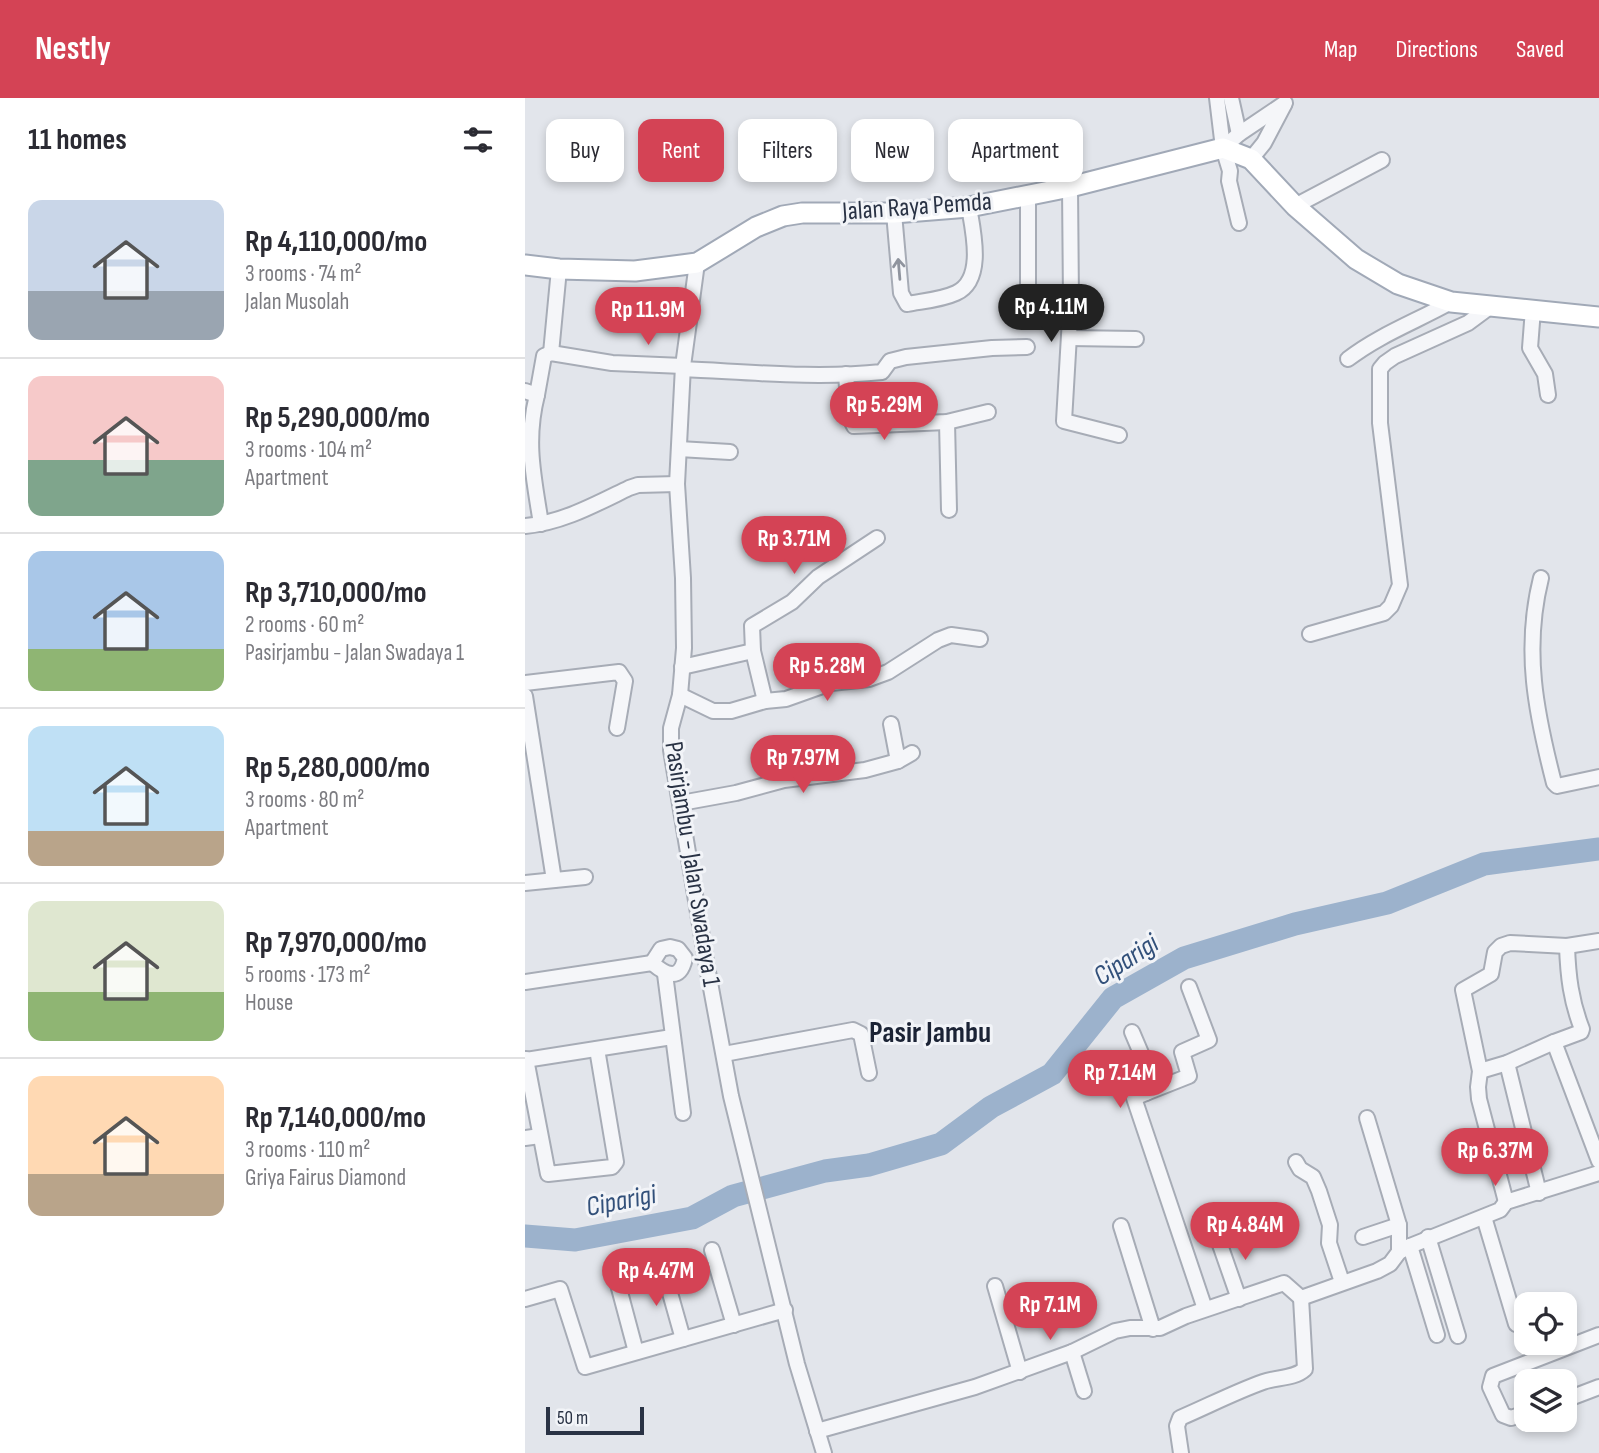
<!DOCTYPE html>
<meta charset="utf-8">
<style>
body{margin:0;font-family:"Sofia Sans Condensed",sans-serif;background:#f7f7f7;color:#2b2b33;height:100vh;display:flex;flex-direction:column;font-size:26px;white-space:nowrap}
*{box-sizing:border-box;margin:0}
p{font-size:23px;color:#7c7c81}
.icon{flex:none;width:38px;height:38px;fill:none;stroke:currentColor;stroke-width:2;stroke-linecap:round;stroke-linejoin:round}
.map{position:relative;flex:1;overflow:hidden}
.details{display:flex;flex-direction:column;background:#fff;width:525px}
.details>*{flex:none}
.top-card{position:absolute;left:21px;top:21px;width:665px;height:63px;display:flex;gap:14px}
.tools{position:absolute;left:989px;top:1194px;display:grid;gap:14px}
.tools a{display:grid;place-items:center;width:63px;height:63px;border-radius:14px;background:#fff;box-shadow:0 4px 10px #0003;font-size:35px}
.scale{position:absolute;left:21px;bottom:18px;width:98px;box-sizing:border-box;padding-left:7px;border:4px solid #293244;border-top:0;font-size:19px;line-height:24px;white-space:nowrap;color:#293244;-webkit-text-stroke:5px #f2f4f8;paint-order:stroke}
.price{position:absolute;translate:-50% -60px;padding:0 16px;border-radius:24px;background:#d44355;color:#fff;font-size:23px;line-height:46px;filter:drop-shadow(0 2px 4px #0008)}
.price::after{content:'';position:absolute;left:50%;top:42px;width:21px;height:16px;margin-left:-10px;background:inherit;clip-path:polygon(0 0,100% 0,50% 100%)}
.price.current{background:#222;color:#fff}
ul{padding:0;list-style:none}
li{display:flex;align-items:center;gap:21px;height:175px;padding:0 28px}
li+li{border-top:2px solid #e1e1e2}
li span{display:grid;place-items:center;flex:none;width:196px;height:140px;border-radius:14px;color:#555}
li>.icon{margin-inline-start:auto}
span .icon{width:84px;height:84px;fill:#fffc;stroke-width:1}
li b{font-size:30px}
h2{display:flex;justify-content:space-between;align-items:center;height:84px;padding:0 28px;font-size:30px}
.chip{padding:0 24px;border-radius:14px;background:#fff;box-shadow:0 4px 10px #0003;font-size:24px;line-height:63px}
.chip.current{background:#d44355;color:#fff}
header{display:flex;align-items:center;gap:42px;box-sizing:border-box;height:98px;padding:0 35px;background:#d44355;color:#fff}
header strong{font-size:33px}
nav{display:flex;gap:38px;margin-inline-start:auto;font-size:24px}
main{display:flex;flex:1;min-height:0}
.map>svg:first-child{display:block}
.lines{fill:none;stroke-linecap:round;stroke-linejoin:round}
.river{stroke:#9cb2cc;stroke-width:23}
.minor-casing{stroke:#a7acb6;stroke-width:18}
.major-casing{stroke:#a1a9b7;stroke-width:23}
.minor{stroke:#f5f6f9;stroke-width:14}
.major{stroke:#fff;stroke-width:19}
.oneway{stroke:#8f949e}
.labels{text-anchor:middle;dominant-baseline:central;stroke-width:6;stroke-linejoin:round;paint-order:stroke}
.street-label{font-size:26px;fill:#293244;stroke:#f2f4f8}
.water-label{font-size:28px;font-style:italic;fill:#32507a;stroke:#f2f4f8}
.quarter-label{font-size:30px;font-weight:bold;fill:#1b2335;stroke:#f2f4f8}
</style>
<header>
<strong>Nestly</strong>
<nav><a>Map</a><a>Directions</a><a>Saved</a></nav>
</header>
<main>
<section class="details">
<h2>11 homes<svg class="icon" aria-label="filters" viewBox="0 0 24 24"><path d="M4 7h16M4 17h16"/><circle cx="9" cy="7" r="2"/><circle cx="15" cy="17" r="2"/></svg></h2>
<ul>
<li><span style="background:linear-gradient(#c9d6e8 65%,#9aa5b1 0)"><svg class="icon" aria-label="home" viewBox="0 0 24 24"><path d="M3 11l9-7 9 7M6 9v11h12V9"/></svg></span><div><b>Rp 4,110,000/mo</b><p>3 rooms · 74 m²</p><p>Jalan Musolah</p></div></li>
<li><span style="background:linear-gradient(#f6c9c9 60%,#7fa58c 0)"><svg class="icon" aria-label="home" viewBox="0 0 24 24"><path d="M3 11l9-7 9 7M6 9v11h12V9"/></svg></span><div><b>Rp 5,290,000/mo</b><p>3 rooms · 104 m²</p><p>Apartment</p></div></li>
<li><span style="background:linear-gradient(#a9c7e8 70%,#8fb573 0)"><svg class="icon" aria-label="home" viewBox="0 0 24 24"><path d="M3 11l9-7 9 7M6 9v11h12V9"/></svg></span><div><b>Rp 3,710,000/mo</b><p>2 rooms · 60 m²</p><p>Pasirjambu - Jalan Swadaya 1</p></div></li>
<li><span style="background:linear-gradient(#bfe0f5 75%,#b9a48a 0)"><svg class="icon" aria-label="home" viewBox="0 0 24 24"><path d="M3 11l9-7 9 7M6 9v11h12V9"/></svg></span><div><b>Rp 5,280,000/mo</b><p>3 rooms · 80 m²</p><p>Apartment</p></div></li>
<li><span style="background:linear-gradient(#dfe7d0 65%,#8fb573 0)"><svg class="icon" aria-label="home" viewBox="0 0 24 24"><path d="M3 11l9-7 9 7M6 9v11h12V9"/></svg></span><div><b>Rp 7,970,000/mo</b><p>5 rooms · 173 m²</p><p>House</p></div></li>
<li><span style="background:linear-gradient(#ffd9b3 70%,#b9a48a 0)"><svg class="icon" aria-label="home" viewBox="0 0 24 24"><path d="M3 11l9-7 9 7M6 9v11h12V9"/></svg></span><div><b>Rp 7,140,000/mo</b><p>3 rooms · 110 m²</p><p>Griya Fairus Diamond</p></div></li>
</ul>
</section>
<div class="map">
<svg width="1074" height="1355" viewBox="0 0 1074 1355">
<rect width="100%" height="100%" fill="#e2e5eb"/>
<g class="lines">
<polyline class="river" points="0,1138 50,1142 167,1120 208,1098 300,1073 344,1067 416,1046 466,1009 527,976 588,900 659,860 770,826 862,805 959,766 1074,751"/>
<defs>
<g id="minor">
<polyline points="692,0 698,50 705,73 704,83 714,125"/>
<polyline points="706,0 714,36"/>
<polyline points="698,50 714,36 760,5"/>
<polyline points="726,61 739,45 759,7"/>
<polyline points="545,89 546,203 539,323 594,337"/>
<polyline points="503,97 503,193 505,197 516,202 546,203"/>
<polyline points="770,108 857,62"/>
<path d="M 369,115 L 376,195 L 382,206 C 398,203 416,202 431,195 C 460,182 448,133 444,109"/>
<polyline points="172,165 158,268 152,386 158,480 159,550 155,597 146,630 146,652 181,863 206,998 272,1266 299,1355"/>
<polyline points="1008,211 1005,250 1020,276 1023,297"/>
<polyline points="544,240 611,241"/>
<polyline points="26,255 34,171"/>
<path d="M 823,261 C 854,237 892,223 926,204"/>
<path d="M 158,271 C 224,274 291,281 357,274 L 365,263 L 381,259 L 467,250 L 502,249"/>
<polyline points="321,276 324,318 329,328 422,324 463,314"/>
<polyline points="0,293 12,297 19,258 26,255 87,265 158,268"/>
<path d="M 12,297 C 0,344 9,380 16,426"/>
<polyline points="422,324 424,412"/>
<polyline points="154,351 205,354"/>
<path d="M 0,428 C 37,425 71,406 104,390 L 113,387 L 152,386"/>
<path d="M 1016,480 C 998,552 1011,615 1029,685 L 1032,688 L 1074,679"/>
<polyline points="785,536 859,515 866,508 875,487 855,325 855,271 860,265 870,258 943,225 966,208"/>
<polyline points="157,569 228,553"/>
<polyline points="0,585 94,574 100,583 92,630"/>
<polyline points="155,597 188,613 206,613 240,603 261,601 306,585 344,581 363,574 413,542 426,537 455,541"/>
<polyline points="0,598 29,782"/>
<polyline points="240,603 228,553 227,528 267,504 293,479 352,440"/>
<polyline points="366,626 373,663"/>
<polyline points="156,705 211,695 259,682 340,672 373,663 387,655"/>
<polyline points="0,785 60,779"/>
<path d="M 145,849 L 153,851 L 160,860 C 155,884 141,877 127,865 L 136,851 Z"/>
<polyline points="140,876 158,1015"/>
<polyline points="0,884 127,865"/>
<polyline points="607,934 624,974 625,981 621,995 609,1000 680,1211"/>
<path d="M 1029,944 L 1056,934 L 1057,931 C 1046,903 1043,878 1042,848"/>
<polyline points="199,956 328,932 336,936 344,975"/>
<polyline points="1,961 23,1076 87,1069 91,1064 72,951"/>
<polyline points="0,962 147,939"/>
<polyline points="982,965 1014,1095"/>
<polyline points="955,973 982,965 1029,944 1074,1063"/>
<polyline points="621,995 664,978 657,954 684,942 664,889"/>
<polyline points="842,1020 874,1127 874,1154"/>
<polyline points="0,1040 15,1038"/>
<polyline points="771,1064 775,1071 788,1079 794,1093 805,1127 804,1145 817,1184"/>
<polyline points="981,1104 954,1001 953,989 955,973 938,892 966,876 970,854 976,848 985,845 1042,848 1074,843"/>
<polyline points="959,1119 991,1226"/>
<polyline points="596,1128 628,1231"/>
<polyline points="692,1138 714,1201"/>
<polyline points="838,1139 874,1127"/>
<polyline points="903,1139 933,1238"/>
<polyline points="885,1148 912,1237"/>
<polyline points="187,1152 209,1227"/>
<polyline points="138,1170 158,1241"/>
<polyline points="91,1179 111,1254"/>
<polyline points="470,1188 495,1274"/>
<polyline points="0,1201 35,1191 60,1269 260,1212"/>
<polyline points="547,1254 559,1293"/>
<polyline points="1040,1302 1074,1289"/>
<polyline points="1001,1315 986,1320 978,1317 965,1289 968,1278 1074,1237"/>
<polyline points="292,1333 450,1289 547,1254 590,1233 605,1230 635,1230 661,1218 759,1185 776,1200 852,1173 865,1166 874,1154 885,1148 975,1112 981,1104 1074,1075"/>
<path d="M 656,1355 L 652,1328 L 655,1320 C 683,1308 710,1294 738,1284 C 752,1279 769,1281 780,1271 L 776,1200"/>
</g>
<polyline id="major" points="0,167 34,171 110,173 172,165 231,129 258,118 277,115 369,115 444,109 545,89 698,50 726,61 770,108 831,161 873,186 926,204 1074,219"/>
</defs>
<use href="#minor" class="minor-casing"/>
<use href="#major" class="major-casing"/>
<use href="#minor" class="minor"/>
<use href="#major" class="major"/>
</g>
<defs><path id="oneway-shaft" d="M-6 0H5M1.5-3L5.5 0L1.5 3" fill="none" stroke-width="1.6" stroke-linecap="round" stroke-linejoin="round" transform="scale(1.75)"/></defs>
<use class="oneway" href="#oneway-shaft" transform="translate(374 171) rotate(-95)"/>
<g class="labels">
<g class="street-label">
<text transform="translate(392 109) rotate(-4)">Jalan Raya Pemda</text>
<text transform="translate(167 766) rotate(81)">Pasirjambu - Jalan Swadaya 1</text>
</g>
<g class="water-label">
<text transform="translate(601 862) rotate(-33)">Ciparigi</text>
<text transform="translate(96 1103) rotate(-11)">Ciparigi</text>
</g>
<g class="quarter-label">
<text x="405" y="935">Pasir Jambu</text>
</g>
</g>
</svg>
<div class="tools">
<a><svg class="icon" aria-label="locate" viewBox="0 0 24 24"><circle cx="12" cy="12" r="6"/><path d="M12 2v4M12 18v4M2 12h4M18 12h4"/></svg></a>
<a><svg class="icon" aria-label="layers" viewBox="0 0 24 24"><path d="M12 4l9 5-9 5-9-5zM3 14l9 5 9-5"/></svg></a>
</div>
<div class="scale">50 m</div>
<b class="price current" style="left:526px;top:246px">Rp 4.11M</b>
<b class="price" style="left:123px;top:249px">Rp 11.9M</b>
<b class="price" style="left:359px;top:344px">Rp 5.29M</b>
<b class="price" style="left:269px;top:478px">Rp 3.71M</b>
<b class="price" style="left:302px;top:605px">Rp 5.28M</b>
<b class="price" style="left:278px;top:697px">Rp 7.97M</b>
<b class="price" style="left:595px;top:1012px">Rp 7.14M</b>
<b class="price" style="left:970px;top:1090px">Rp 6.37M</b>
<b class="price" style="left:720px;top:1164px">Rp 4.84M</b>
<b class="price" style="left:131px;top:1210px">Rp 4.47M</b>
<b class="price" style="left:525px;top:1244px">Rp 7.1M</b>
<div class="top-card">
<a class="chip">Buy</a>
<a class="chip current">Rent</a>
<a class="chip">Filters</a>
<a class="chip">New</a>
<a class="chip">Apartment</a>
</div>
</div>
</main>
